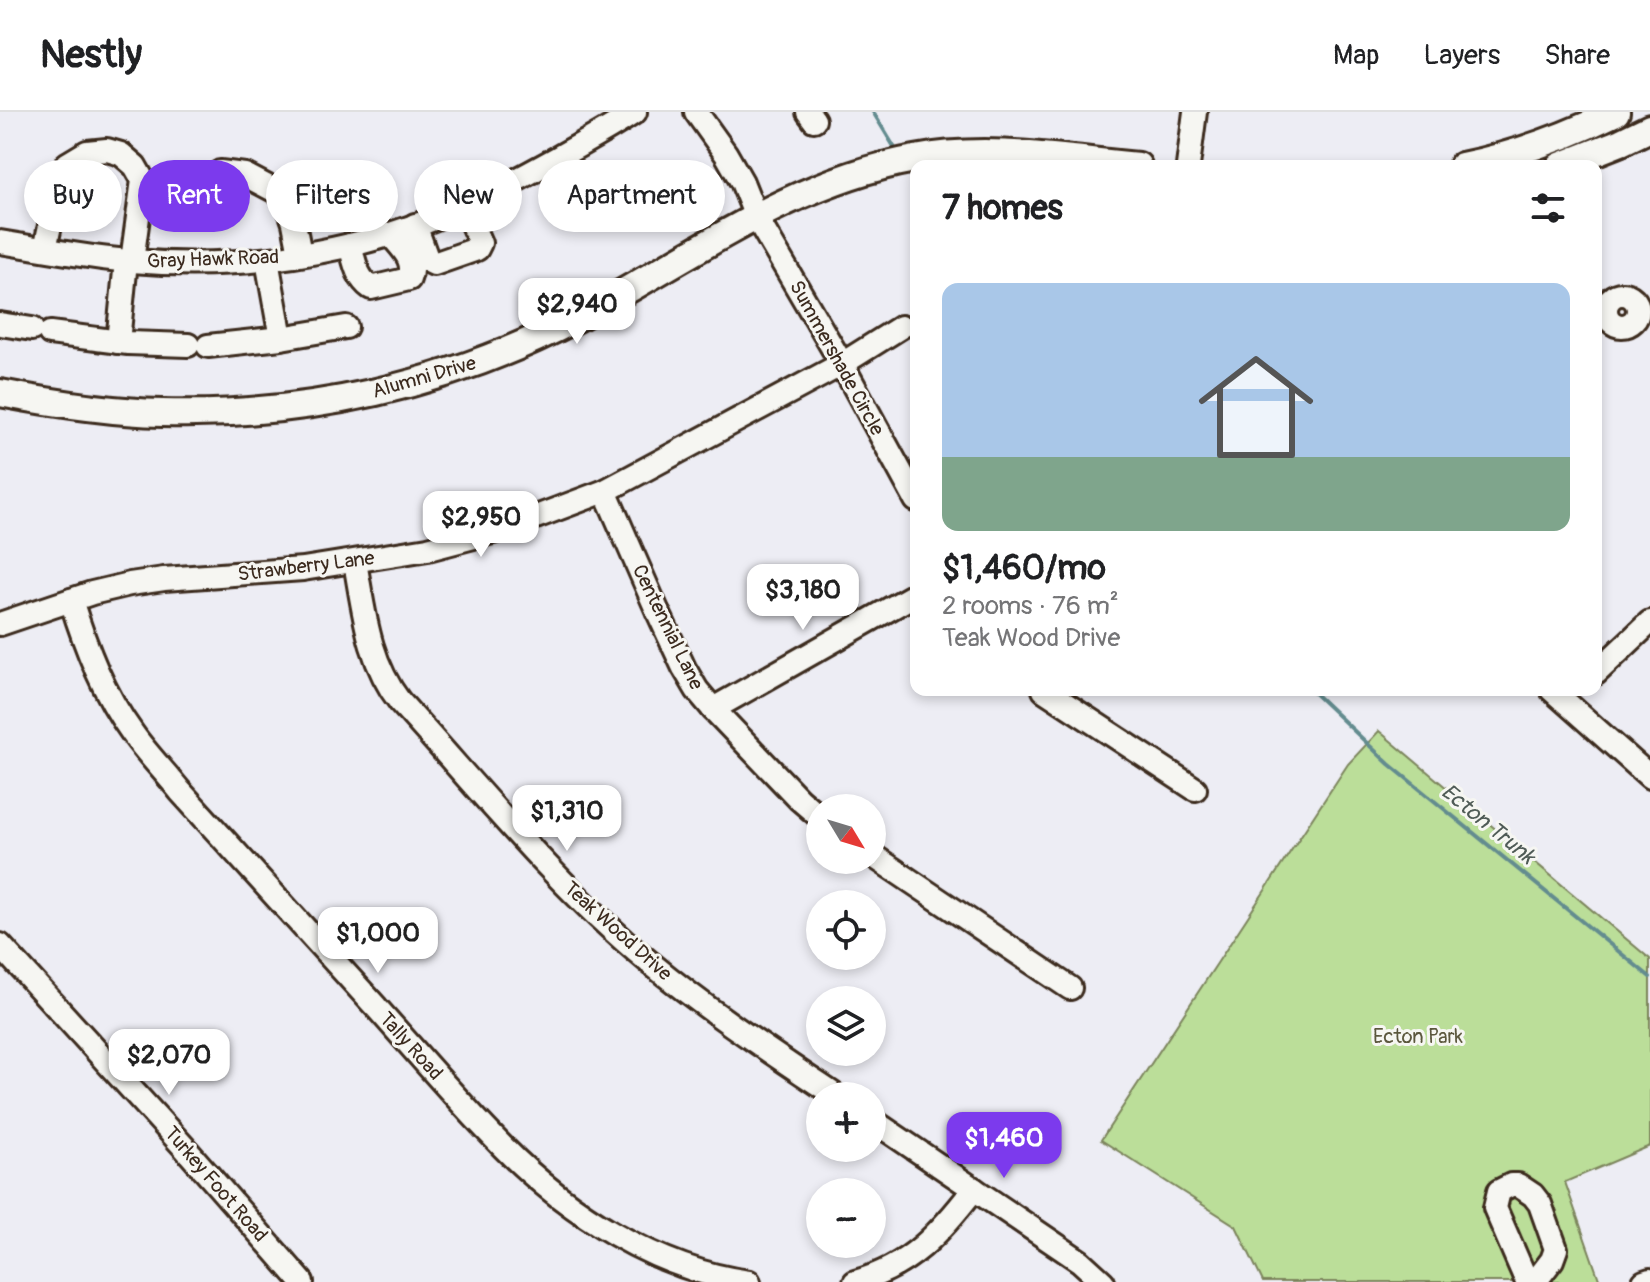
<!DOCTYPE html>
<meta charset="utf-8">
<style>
body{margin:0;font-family:Pangolin,sans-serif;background:#f6f6f6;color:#202124;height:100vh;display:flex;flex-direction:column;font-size:30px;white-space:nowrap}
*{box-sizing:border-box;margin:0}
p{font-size:26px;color:#757577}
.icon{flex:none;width:44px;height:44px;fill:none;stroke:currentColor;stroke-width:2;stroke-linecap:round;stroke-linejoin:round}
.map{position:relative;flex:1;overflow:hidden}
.details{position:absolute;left:910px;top:48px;width:692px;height:536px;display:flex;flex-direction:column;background:#fff;border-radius:16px;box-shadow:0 4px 12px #0003}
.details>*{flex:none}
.hud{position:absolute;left:24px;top:48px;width:760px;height:72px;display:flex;gap:16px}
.needle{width:52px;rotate:128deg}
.fabs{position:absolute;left:806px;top:682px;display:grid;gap:16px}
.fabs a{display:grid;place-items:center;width:80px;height:80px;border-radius:50%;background:#fff;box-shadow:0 4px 12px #0003;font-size:40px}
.price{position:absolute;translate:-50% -68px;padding:0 18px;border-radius:16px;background:#fff;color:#222;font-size:26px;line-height:52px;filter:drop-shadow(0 2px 4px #0008)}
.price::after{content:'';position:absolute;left:50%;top:48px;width:24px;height:18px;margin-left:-12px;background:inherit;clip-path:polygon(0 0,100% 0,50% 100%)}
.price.on{background:#7c3aed;color:#fff}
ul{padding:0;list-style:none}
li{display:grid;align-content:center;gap:16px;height:424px;padding:0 32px}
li+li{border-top:2px solid #e0e0e0}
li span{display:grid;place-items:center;height:248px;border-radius:16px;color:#555}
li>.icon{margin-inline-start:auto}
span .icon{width:144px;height:144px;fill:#fffc;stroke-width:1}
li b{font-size:34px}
h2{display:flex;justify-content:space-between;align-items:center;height:96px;padding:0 32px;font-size:34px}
.tag{padding:0 28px;border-radius:36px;background:#fff;box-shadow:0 4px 12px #0003;font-size:28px;line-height:72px}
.tag.on{background:#7c3aed;color:#fff}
header{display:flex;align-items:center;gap:48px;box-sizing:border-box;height:112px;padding:0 40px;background:#fff;border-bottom:2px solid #e0e0e0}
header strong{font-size:38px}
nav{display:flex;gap:44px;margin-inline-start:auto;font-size:28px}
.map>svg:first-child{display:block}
.green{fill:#bbde99;stroke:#7b845c;stroke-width:2}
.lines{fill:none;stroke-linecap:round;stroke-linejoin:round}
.stream{stroke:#638c8f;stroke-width:4}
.minor-casing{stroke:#3b2a1e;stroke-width:28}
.major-casing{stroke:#3b2a1e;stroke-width:32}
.minor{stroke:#f6f6f2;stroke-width:22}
.major{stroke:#f6f6f2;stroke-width:26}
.labels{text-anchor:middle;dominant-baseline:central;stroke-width:6;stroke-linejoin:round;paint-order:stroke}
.street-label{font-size:20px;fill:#3b2a1e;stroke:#f6f6f2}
.park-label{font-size:20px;fill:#5b573d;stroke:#f6f6f2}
.water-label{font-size:22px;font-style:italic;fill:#4f5b56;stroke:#f6f6f2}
</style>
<header>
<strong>Nestly</strong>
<nav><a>Map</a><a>Layers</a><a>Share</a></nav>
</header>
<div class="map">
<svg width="1650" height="1170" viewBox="0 0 1650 1170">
<rect width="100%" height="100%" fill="#ededf4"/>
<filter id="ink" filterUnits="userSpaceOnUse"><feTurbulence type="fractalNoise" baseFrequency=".0125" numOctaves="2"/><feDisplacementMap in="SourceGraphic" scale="16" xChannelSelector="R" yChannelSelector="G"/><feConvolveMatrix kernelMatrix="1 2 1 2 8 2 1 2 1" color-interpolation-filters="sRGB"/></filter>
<g filter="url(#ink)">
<polygon class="green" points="1379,619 1650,847 1650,1034 1565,1070 1600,1170 1263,1170 1236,1114 1101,1028 1348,652"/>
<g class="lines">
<g class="stream">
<polyline points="873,0 896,38"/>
<polyline points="1311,578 1389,652 1650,865"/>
</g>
<defs>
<g id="minor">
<polyline points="696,0 726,42 742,70 756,105 842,252 916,388"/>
<polyline points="808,0 814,8"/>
<polyline points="1188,54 1195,0"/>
<polyline points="220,60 245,63 285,84 294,111 300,142"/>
<polyline points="415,113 428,149 434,152 477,137 480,131 464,94"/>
<path d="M 0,130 C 44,137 88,146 132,149 C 239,158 349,143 448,101 C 486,85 521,66 557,46 C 583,31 610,17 635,0"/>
<path d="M 350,133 C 355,150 356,165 371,176 L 409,167 C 417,148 401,136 390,122"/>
<polyline points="45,137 58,76 67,52 87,40 107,38 121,42 135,54 143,68 132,149"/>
<polyline points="267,148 281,226"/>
<circle cx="1622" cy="198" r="16"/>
<polyline points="0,212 32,217"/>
<polyline points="50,221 128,231 188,233"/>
<polyline points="118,230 126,149"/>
<polyline points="208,234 281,226 346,215"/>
<polyline points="605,379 657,498 684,556 697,578 713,597 799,687 820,705"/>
<path d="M 355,450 C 364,499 368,549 400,590 C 480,678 556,773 648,849 C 708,899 772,941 836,984"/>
<path d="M 71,488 C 86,536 103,581 133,622 C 147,642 165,660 180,679 C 246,751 311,823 376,895 C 418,942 459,991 503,1035 C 567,1100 657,1158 749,1170"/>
<polyline points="0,512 92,481 130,472 164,467 303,457 428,437 504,417 605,379 842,252 901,215"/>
<polyline points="1596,561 1650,510"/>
<polyline points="1044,578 1195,677"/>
<polyline points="1552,578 1650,665"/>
<polyline points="713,597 916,482"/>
<polyline points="872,743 1070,876"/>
<polyline points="0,833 184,1035 302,1170"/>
<polyline points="872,1008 1080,1149 1103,1170"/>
<path d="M 855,1170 C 910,1155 940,1121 974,1077"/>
<polyline points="1527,1170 1495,1096 1499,1079 1511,1073 1518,1073 1533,1083 1540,1092 1556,1137 1552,1148 1535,1170"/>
<polyline points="1644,1170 1650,1168"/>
</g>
<g id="major">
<path d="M 1462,54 C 1516,43 1567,24 1616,0"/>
<polyline points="1560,54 1621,30 1650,16"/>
<path d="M 0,281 C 53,291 108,300 162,301 C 305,305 450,273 577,206 C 687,148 790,69 915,47 C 988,33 1064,47 1138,54"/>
</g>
</defs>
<use href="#minor" class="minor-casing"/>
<use href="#major" class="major-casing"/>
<use href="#minor" class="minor"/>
<use href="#major" class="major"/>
</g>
</g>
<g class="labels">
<g class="street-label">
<text transform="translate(213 147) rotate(-2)">Gray Hawk Road</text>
<text transform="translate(837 246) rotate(61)">Summershade Circle</text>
<text transform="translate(424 265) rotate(-16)">Alumni Drive</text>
<text transform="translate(306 454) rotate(-7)">Strawberry Lane</text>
<text transform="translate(668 515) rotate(64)">Centennial Lane</text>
<text transform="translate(618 819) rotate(42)">Teak Wood Drive</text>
<text transform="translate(411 934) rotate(48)">Tally Road</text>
<text transform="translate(216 1072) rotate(49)">Turkey Foot Road</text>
</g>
<g class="park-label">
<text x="1418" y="924">Ecton Park</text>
</g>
<g class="water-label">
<text transform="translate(1488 712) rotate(39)">Ecton Trunk</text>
</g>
</g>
</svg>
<div class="fabs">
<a><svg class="needle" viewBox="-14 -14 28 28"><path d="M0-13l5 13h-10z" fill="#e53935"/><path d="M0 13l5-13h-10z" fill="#757577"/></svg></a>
<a><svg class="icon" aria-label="locate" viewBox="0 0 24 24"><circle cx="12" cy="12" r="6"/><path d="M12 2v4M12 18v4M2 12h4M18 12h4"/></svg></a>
<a><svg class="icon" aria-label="layers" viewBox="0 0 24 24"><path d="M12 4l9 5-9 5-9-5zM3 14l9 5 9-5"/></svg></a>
<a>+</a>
<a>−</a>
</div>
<b class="price" style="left:577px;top:234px">$2,940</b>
<b class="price" style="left:481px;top:447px">$2,950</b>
<b class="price" style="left:803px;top:520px">$3,180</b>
<b class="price" style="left:567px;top:741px">$1,310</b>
<b class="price" style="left:378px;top:863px">$1,000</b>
<b class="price" style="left:169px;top:985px">$2,070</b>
<b class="price on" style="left:1004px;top:1068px">$1,460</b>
<div class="hud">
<a class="tag">Buy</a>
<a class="tag on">Rent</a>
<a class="tag">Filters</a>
<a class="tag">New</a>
<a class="tag">Apartment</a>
</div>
<section class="details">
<h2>7 homes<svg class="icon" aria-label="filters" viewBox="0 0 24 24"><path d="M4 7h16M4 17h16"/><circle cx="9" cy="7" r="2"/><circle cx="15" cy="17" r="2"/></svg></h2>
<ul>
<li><span style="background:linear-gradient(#a9c7e8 70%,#7fa58c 0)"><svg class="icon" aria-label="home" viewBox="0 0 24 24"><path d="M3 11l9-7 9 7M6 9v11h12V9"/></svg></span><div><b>$1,460/mo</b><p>2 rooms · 76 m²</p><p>Teak Wood Drive</p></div></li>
</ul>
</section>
</div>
